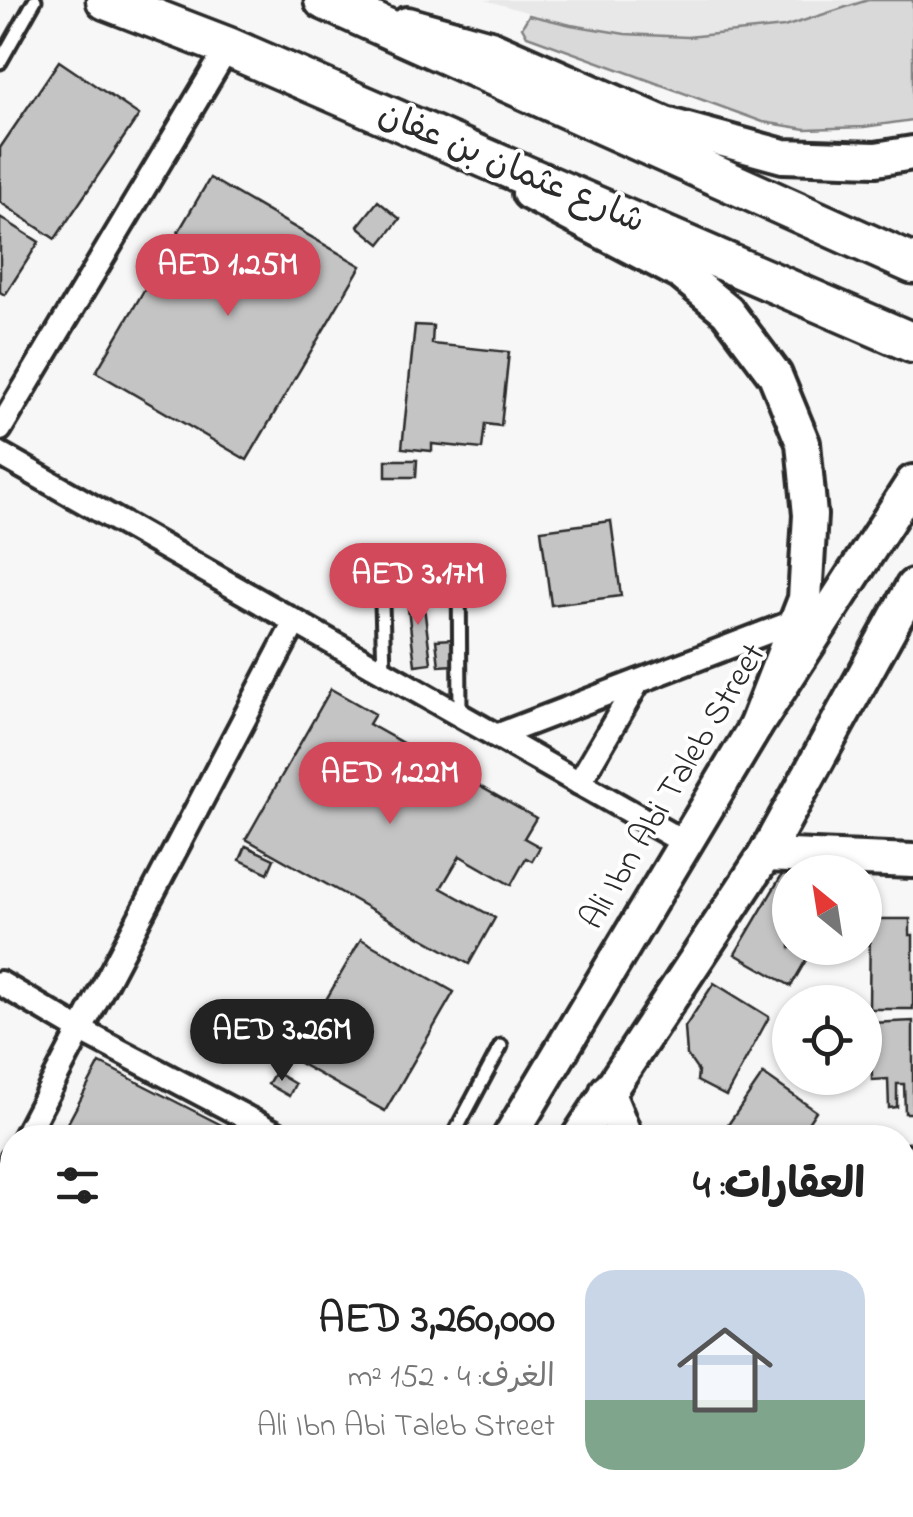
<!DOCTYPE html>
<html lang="ar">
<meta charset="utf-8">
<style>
body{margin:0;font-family:"Indie Flower","Playpen Sans Arabic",sans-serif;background:#f2f2f2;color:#222;direction:rtl;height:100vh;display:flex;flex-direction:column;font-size:38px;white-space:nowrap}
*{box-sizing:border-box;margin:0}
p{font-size:32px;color:#767676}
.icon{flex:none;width:55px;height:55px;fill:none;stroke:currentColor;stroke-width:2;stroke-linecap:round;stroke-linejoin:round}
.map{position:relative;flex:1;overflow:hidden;direction:ltr}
.drawer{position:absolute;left:0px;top:1125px;width:915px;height:392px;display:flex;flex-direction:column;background:#fff;border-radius:40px 40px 0 0;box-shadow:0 2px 8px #0004;direction:rtl}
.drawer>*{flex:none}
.needle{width:65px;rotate:330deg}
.fabs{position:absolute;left:772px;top:855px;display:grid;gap:20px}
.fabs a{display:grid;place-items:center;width:110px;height:110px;border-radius:50%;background:#fff;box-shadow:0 2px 8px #0004;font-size:50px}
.price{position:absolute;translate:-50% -85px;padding:0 22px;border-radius:35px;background:#d1495b;color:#fff;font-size:32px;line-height:65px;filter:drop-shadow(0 2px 5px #0008)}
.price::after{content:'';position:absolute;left:50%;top:60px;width:30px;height:22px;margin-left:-15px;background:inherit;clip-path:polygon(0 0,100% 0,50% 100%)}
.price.on{background:#222;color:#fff}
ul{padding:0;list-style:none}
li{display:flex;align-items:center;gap:30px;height:250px;padding:0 50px}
li span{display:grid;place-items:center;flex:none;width:280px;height:200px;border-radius:30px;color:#555}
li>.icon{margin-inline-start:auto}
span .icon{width:120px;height:120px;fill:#fffc;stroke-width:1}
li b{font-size:42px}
h2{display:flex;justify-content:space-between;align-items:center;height:120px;padding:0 50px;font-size:42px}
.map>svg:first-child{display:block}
.built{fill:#e8e8e8}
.green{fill:#d9d9d9;stroke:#828282;stroke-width:2.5}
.building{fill:#c4c4c4;stroke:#2b2b2b;stroke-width:2.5}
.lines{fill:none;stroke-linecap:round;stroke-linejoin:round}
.lane-casing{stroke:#2b2b2b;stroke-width:19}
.street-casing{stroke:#2b2b2b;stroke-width:30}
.secondary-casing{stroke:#2b2b2b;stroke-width:40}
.primary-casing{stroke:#2b2b2b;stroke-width:45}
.lane{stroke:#fff;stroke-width:11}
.street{stroke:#fff;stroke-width:22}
.secondary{stroke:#fff;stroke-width:32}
.primary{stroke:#fff;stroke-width:38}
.labels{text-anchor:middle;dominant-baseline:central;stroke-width:8;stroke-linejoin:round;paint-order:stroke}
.street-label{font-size:35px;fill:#2b2b2b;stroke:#fff}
</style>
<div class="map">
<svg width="913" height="1517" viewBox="0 0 913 1517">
<rect width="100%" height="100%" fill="#f7f7f7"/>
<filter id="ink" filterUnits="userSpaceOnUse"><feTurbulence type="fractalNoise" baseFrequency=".01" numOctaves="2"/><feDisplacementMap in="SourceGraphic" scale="20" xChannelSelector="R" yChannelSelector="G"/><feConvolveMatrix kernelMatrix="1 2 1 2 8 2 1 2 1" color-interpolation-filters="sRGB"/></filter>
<g filter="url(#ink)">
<polygon class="built" points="485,0 868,0 784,27 687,37 625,34 571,25"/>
<polygon class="green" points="868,0 913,0 913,120 864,127 806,129 763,122 527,36 522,27 529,15 571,25 625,34 687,37 784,27"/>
<g class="building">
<polygon points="59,61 139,115 55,239 0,202 0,148"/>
<polygon points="210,178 361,266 247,460 96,372"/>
<polygon points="378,201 400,219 380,244 358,226"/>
<polygon points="0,217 39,242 5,295 0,292"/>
<polygon points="415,325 433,326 432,344 509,352 501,426 485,424 482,449 432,444 432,451 402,448"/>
<polygon points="386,460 417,460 416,477 386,477"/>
<polygon points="611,521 621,596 551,605 541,530"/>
<polygon points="422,590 431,663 415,665 406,592"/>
<polygon points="453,639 455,665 439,666 436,640"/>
<polygon points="331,689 375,714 369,724 536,818 524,838 540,847 532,861 526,858 511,885 460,856 441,888 495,918 469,964 246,839"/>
<polygon points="246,846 274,859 268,873 240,860"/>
<polygon points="783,873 790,877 790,948 813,948 791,986 735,954"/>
<polygon points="870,919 910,919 910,935 913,935 913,1009 869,1009"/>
<polygon points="361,939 454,992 385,1111 292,1059"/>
<polygon points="714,983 769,1017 726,1096 697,1081 698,1071 687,1055 685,1027"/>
<polygon points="913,1021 913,1113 905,1113 904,1084 897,1084 897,1107 889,1108 888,1079 872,1080 871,1023"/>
<polygon points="100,1063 247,1138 60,1138"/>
<polygon points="275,1072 295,1084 289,1096 268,1084"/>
<polygon points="763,1074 816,1111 798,1138 725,1138 721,1135"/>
<polygon points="12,1228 12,1331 9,1337 12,1346 12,1481 0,1441 0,1252"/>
<polygon points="913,1233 913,1259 907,1261 902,1236"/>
<polygon points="0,1441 12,1481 12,1505 20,1505 24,1517 0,1517"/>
<polygon points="20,1505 63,1505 67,1517 24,1517"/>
<polygon points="693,1505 767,1505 773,1509 768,1517 685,1517"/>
</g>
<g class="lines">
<defs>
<g id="lane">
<polyline points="0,62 35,0"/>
<polyline points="384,671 381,570 456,554 459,558 460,715"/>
<polyline points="452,1138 501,1046"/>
<polyline points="116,1505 120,1517"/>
<polyline points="238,1517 244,1505"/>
<polyline points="448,1517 455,1505"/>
<polyline points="516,1517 523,1505"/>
</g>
<g id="street">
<polyline points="0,429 228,47"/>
<polyline points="0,454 685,843"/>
<polyline points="496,736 796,621"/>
<polyline points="579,783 638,682"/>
<polyline points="0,983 80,1030 285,1138"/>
<polyline points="24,1138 295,622"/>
<polyline points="902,1158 913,1156"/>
<polyline points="0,1182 12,1159"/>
</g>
<g id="secondary">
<polyline points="407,24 490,47 665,124 783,156 876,159 913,153"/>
<polyline points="529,193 681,273 727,311 775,375 803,443 810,515 805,599 755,727"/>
<polyline points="765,855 913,861"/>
<polyline points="607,1091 626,1138"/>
<polyline points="509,1138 755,727 913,482"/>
<polyline points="578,1138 765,855 913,586"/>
<polyline points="902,1363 913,1371"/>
<polyline points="902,1418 913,1426"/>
<polyline points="284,1517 291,1505"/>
<polyline points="352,1517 359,1505"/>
</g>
<g id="primary">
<polyline points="106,0 228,47 913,343"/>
<polyline points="324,0 913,264"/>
</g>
</defs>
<use href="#lane" class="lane-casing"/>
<use href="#street" class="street-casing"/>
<use href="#secondary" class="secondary-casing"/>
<use href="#primary" class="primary-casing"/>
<use href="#lane" class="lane"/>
<use href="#street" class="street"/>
<use href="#secondary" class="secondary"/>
<use href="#primary" class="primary"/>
</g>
</g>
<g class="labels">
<g class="street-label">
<text transform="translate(511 169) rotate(23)">شارع عثمان بن عفان</text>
<text transform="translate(674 787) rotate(-59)">Ali Ibn Abi Taleb Street</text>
</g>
</g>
</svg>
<div class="fabs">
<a><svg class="needle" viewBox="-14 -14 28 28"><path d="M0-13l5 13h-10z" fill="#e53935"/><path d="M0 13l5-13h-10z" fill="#767676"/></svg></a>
<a><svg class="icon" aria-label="locate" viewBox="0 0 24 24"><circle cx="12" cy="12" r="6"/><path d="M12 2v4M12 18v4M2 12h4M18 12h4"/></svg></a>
</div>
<b class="price" style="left:228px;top:319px">AED 1.25M</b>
<b class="price" style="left:418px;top:628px">AED 3.17M</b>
<b class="price" style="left:390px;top:827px">AED 1.22M</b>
<b class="price on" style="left:282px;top:1084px">AED 3.26M</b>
<section class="drawer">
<h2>العقارات: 4<svg class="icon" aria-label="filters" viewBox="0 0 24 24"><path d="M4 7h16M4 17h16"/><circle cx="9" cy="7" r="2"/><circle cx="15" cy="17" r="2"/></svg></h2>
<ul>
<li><span style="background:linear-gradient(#c9d6e8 65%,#7fa58c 0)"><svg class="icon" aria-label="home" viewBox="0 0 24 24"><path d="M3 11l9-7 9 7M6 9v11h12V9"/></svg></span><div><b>AED 3,260,000</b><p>الغرف: 4 · 152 m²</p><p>Ali Ibn Abi Taleb Street</p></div></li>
</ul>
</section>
</div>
